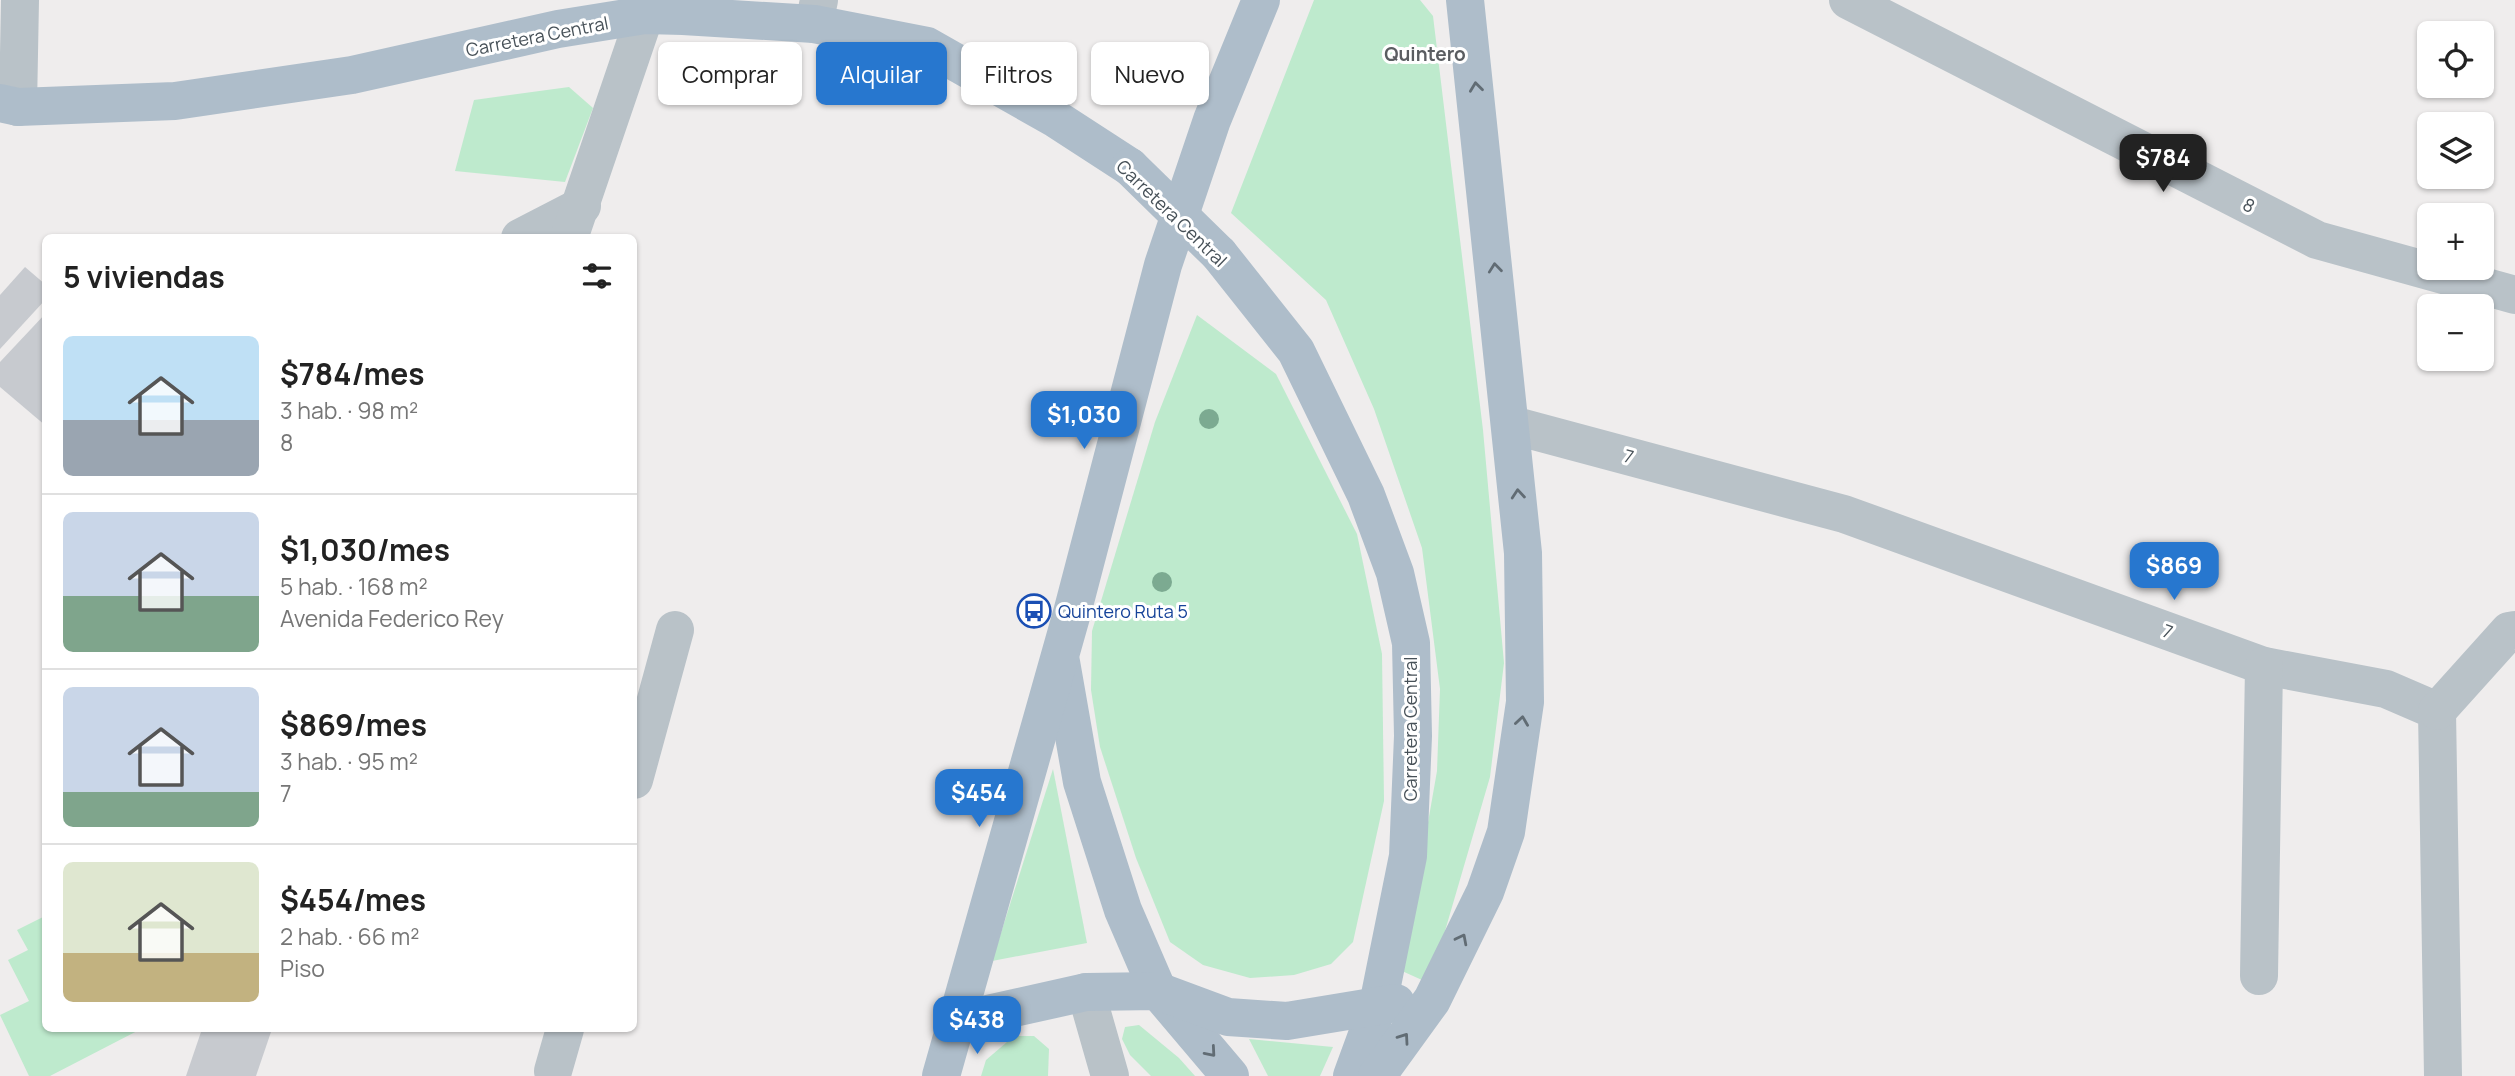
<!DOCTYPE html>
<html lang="es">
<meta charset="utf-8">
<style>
body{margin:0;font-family:Manrope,sans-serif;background:#f6f6f6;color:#222;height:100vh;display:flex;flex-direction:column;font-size:26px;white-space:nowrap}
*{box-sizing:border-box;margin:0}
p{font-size:23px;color:#767676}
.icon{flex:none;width:38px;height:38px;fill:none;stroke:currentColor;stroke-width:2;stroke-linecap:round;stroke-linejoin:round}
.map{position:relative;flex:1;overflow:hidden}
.panel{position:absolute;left:42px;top:234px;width:595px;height:798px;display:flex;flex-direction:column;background:#fff;border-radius:10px;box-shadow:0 2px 5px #0004}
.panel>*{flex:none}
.banner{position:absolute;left:658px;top:42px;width:665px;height:63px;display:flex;gap:14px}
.tools{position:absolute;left:2417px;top:21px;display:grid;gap:14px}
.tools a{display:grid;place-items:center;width:77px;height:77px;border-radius:10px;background:#fff;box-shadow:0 2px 5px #0004;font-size:35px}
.price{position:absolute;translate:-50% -60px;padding:0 16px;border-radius:14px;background:#2777cf;color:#fff;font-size:23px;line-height:46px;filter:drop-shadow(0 2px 4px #0008)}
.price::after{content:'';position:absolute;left:50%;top:42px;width:21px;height:16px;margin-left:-10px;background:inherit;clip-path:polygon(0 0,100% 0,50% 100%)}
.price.current{background:#222;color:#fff}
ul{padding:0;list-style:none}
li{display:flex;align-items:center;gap:21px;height:175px;padding:0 21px}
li+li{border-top:2px solid #e0e0e0}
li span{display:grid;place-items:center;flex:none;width:196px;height:140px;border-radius:10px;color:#555}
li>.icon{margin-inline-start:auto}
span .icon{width:84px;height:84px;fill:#fffc;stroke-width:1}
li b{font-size:30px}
h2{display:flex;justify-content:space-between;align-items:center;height:84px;padding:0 21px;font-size:30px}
.tag{padding:0 24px;border-radius:10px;background:#fff;box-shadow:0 2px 5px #0004;font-size:24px;line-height:63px}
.tag.current{background:#2777cf;color:#fff}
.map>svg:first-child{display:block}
.green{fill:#beeacd}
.building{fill:#c7cacf}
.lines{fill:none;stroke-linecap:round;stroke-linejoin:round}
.minor{stroke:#b9c2c8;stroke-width:38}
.major{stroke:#aebdca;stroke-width:38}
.major-bridge{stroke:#aebdca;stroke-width:38}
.tree{fill:#7caa91}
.oneway{stroke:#616c74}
.labels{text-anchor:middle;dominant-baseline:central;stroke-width:6;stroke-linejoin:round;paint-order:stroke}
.street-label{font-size:18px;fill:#475158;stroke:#fff}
.transit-label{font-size:18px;fill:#164399;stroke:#fff;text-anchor:start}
.neighbourhood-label{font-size:19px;font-weight:bold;fill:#5a5d61;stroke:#fff}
</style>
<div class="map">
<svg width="2515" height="1076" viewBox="0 0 2515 1076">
<rect width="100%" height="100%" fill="#efeded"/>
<g class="green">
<polygon points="1314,0 1420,0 1433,16 1483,430 1504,663 1490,777 1440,948 1422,980 1402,971 1437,771 1440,689 1422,548 1374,409 1326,300 1231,213"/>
<polygon points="569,87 593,108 565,182 455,171 474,100"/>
<polygon points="1197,315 1276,374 1357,534 1382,654 1384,801 1353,942 1331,964 1294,975 1250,978 1203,965 1170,942 1136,858 1100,747 1091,690 1092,631 1155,422"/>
<polygon points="1053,769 1087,943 992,961"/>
<polygon points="45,916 46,1029 141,1029 50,1076 29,1076 0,1015 29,1001 8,960 28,950 17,930"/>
<polygon points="1139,1025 1179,1058 1195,1076 1151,1076 1130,1055 1122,1039 1125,1027"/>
<polygon points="1014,1036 1034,1036 1049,1049 1048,1076 981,1076 986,1060"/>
<polygon points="1249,1039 1333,1047 1320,1076 1268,1076"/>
</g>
<g class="building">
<polygon points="25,267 46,285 46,299 0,349 0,295"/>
<polygon points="46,313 46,426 0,387 0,362"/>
<polygon points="202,1029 272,1029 256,1076 186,1076"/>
</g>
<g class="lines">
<g class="minor">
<polyline points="1848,0 2317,240 2515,295"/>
<polyline points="814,24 819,0"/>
<polyline points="18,107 20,0"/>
<polyline points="520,238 582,206"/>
<polyline points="569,238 645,15"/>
<polyline points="1512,425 1844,514 2264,666 2386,689 2437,711 2443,1076"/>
<polyline points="2437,711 2509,631 2515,630"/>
<polyline points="634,780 675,630"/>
<polyline points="2259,976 2264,666"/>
<polyline points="1086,992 1110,1076"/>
<polyline points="553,1071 565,1029"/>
</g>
<g class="major">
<polyline points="0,103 18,107 175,101 352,75 558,29 645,15 683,16 814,24 927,46 1056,119 1130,167"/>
<polyline points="1219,254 1296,351 1366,495 1395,573 1411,643 1413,736 1408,856 1378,1005 1352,1076"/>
<polyline points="1061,662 1082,782 1123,910 1158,991 1230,1076"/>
<polyline points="956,1021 1086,992 1158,991 1228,1017 1287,1021 1396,1003"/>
<polyline points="941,1076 1072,613 1163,265 1212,120 1261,0"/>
<polyline points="1377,1076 1432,1000 1485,892 1506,832 1525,702 1523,553 1465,0"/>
</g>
<polyline class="major-bridge" points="1130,167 1219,254"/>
</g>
<g class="tree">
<circle cx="1209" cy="419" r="10"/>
<circle cx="1162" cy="582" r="10"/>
</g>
<defs><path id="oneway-chevron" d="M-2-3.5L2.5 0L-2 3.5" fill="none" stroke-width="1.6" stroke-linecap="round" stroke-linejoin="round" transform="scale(1.75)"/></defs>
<g class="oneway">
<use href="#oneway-chevron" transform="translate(1476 87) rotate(-97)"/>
<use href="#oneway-chevron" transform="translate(1495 268) rotate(-96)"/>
<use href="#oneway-chevron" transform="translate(1518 494) rotate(-95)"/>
<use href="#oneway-chevron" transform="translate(1522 721) rotate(-82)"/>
<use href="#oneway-chevron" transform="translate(1462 939) rotate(-63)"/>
<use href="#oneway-chevron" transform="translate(1404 1038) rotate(-55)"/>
<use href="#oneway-chevron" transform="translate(1211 1052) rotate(49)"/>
</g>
<defs>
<symbol id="bus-ring" viewBox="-11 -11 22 22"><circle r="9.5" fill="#fff" stroke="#1a4fb4" stroke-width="1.5"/><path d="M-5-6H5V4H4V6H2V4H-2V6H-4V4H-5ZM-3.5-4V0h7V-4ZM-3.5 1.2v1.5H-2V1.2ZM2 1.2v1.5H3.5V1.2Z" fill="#1a4fb4"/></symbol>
</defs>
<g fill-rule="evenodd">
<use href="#bus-ring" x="1015" y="592" width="38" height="38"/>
</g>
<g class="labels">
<g class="street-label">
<text transform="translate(537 36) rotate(-11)">Carretera Central</text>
<text transform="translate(2249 205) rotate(27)">8</text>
<text transform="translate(1172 213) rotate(44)">Carretera Central</text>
<text transform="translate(1629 456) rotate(15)">7</text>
<text transform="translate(2168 631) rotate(20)">7</text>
<text transform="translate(1410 729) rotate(-90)">Carretera Central</text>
</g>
<g class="transit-label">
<text x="1058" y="611">Quintero Ruta 5</text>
</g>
<g class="neighbourhood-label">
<text x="1425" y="54">Quintero</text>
</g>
</g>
</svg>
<div class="tools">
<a><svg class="icon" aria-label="locate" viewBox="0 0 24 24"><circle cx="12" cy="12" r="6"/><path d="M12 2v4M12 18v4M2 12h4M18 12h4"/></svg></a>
<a><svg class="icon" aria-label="layers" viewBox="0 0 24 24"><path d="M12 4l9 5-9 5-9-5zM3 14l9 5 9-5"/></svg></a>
<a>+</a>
<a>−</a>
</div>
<b class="price current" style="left:2163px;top:194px">$784</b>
<b class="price" style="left:1084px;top:451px">$1,030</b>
<b class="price" style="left:2174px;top:602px">$869</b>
<b class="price" style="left:979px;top:829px">$454</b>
<b class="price" style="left:977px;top:1056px">$438</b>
<div class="banner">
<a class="tag">Comprar</a>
<a class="tag current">Alquilar</a>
<a class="tag">Filtros</a>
<a class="tag">Nuevo</a>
</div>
<section class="panel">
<h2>5 viviendas<svg class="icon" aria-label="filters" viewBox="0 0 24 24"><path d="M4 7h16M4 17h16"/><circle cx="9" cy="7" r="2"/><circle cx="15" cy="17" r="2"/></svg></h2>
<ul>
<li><span style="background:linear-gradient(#bfe0f5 60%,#9aa5b1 0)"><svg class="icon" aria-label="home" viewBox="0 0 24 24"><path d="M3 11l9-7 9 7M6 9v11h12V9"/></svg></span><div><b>$784/mes</b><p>3 hab. · 98 m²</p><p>8</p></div></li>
<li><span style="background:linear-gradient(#c9d6e8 60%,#7fa58c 0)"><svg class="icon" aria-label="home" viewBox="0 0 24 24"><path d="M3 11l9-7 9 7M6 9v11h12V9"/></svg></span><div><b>$1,030/mes</b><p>5 hab. · 168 m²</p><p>Avenida Federico Rey</p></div></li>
<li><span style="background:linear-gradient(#c9d6e8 75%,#7fa58c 0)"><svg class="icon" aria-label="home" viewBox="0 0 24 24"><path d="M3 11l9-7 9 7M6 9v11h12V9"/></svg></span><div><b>$869/mes</b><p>3 hab. · 95 m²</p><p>7</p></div></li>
<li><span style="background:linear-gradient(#dfe7d0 65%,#c2b280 0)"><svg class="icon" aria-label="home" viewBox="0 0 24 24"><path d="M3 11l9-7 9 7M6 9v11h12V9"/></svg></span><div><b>$454/mes</b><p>2 hab. · 66 m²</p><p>Piso</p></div></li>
</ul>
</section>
</div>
